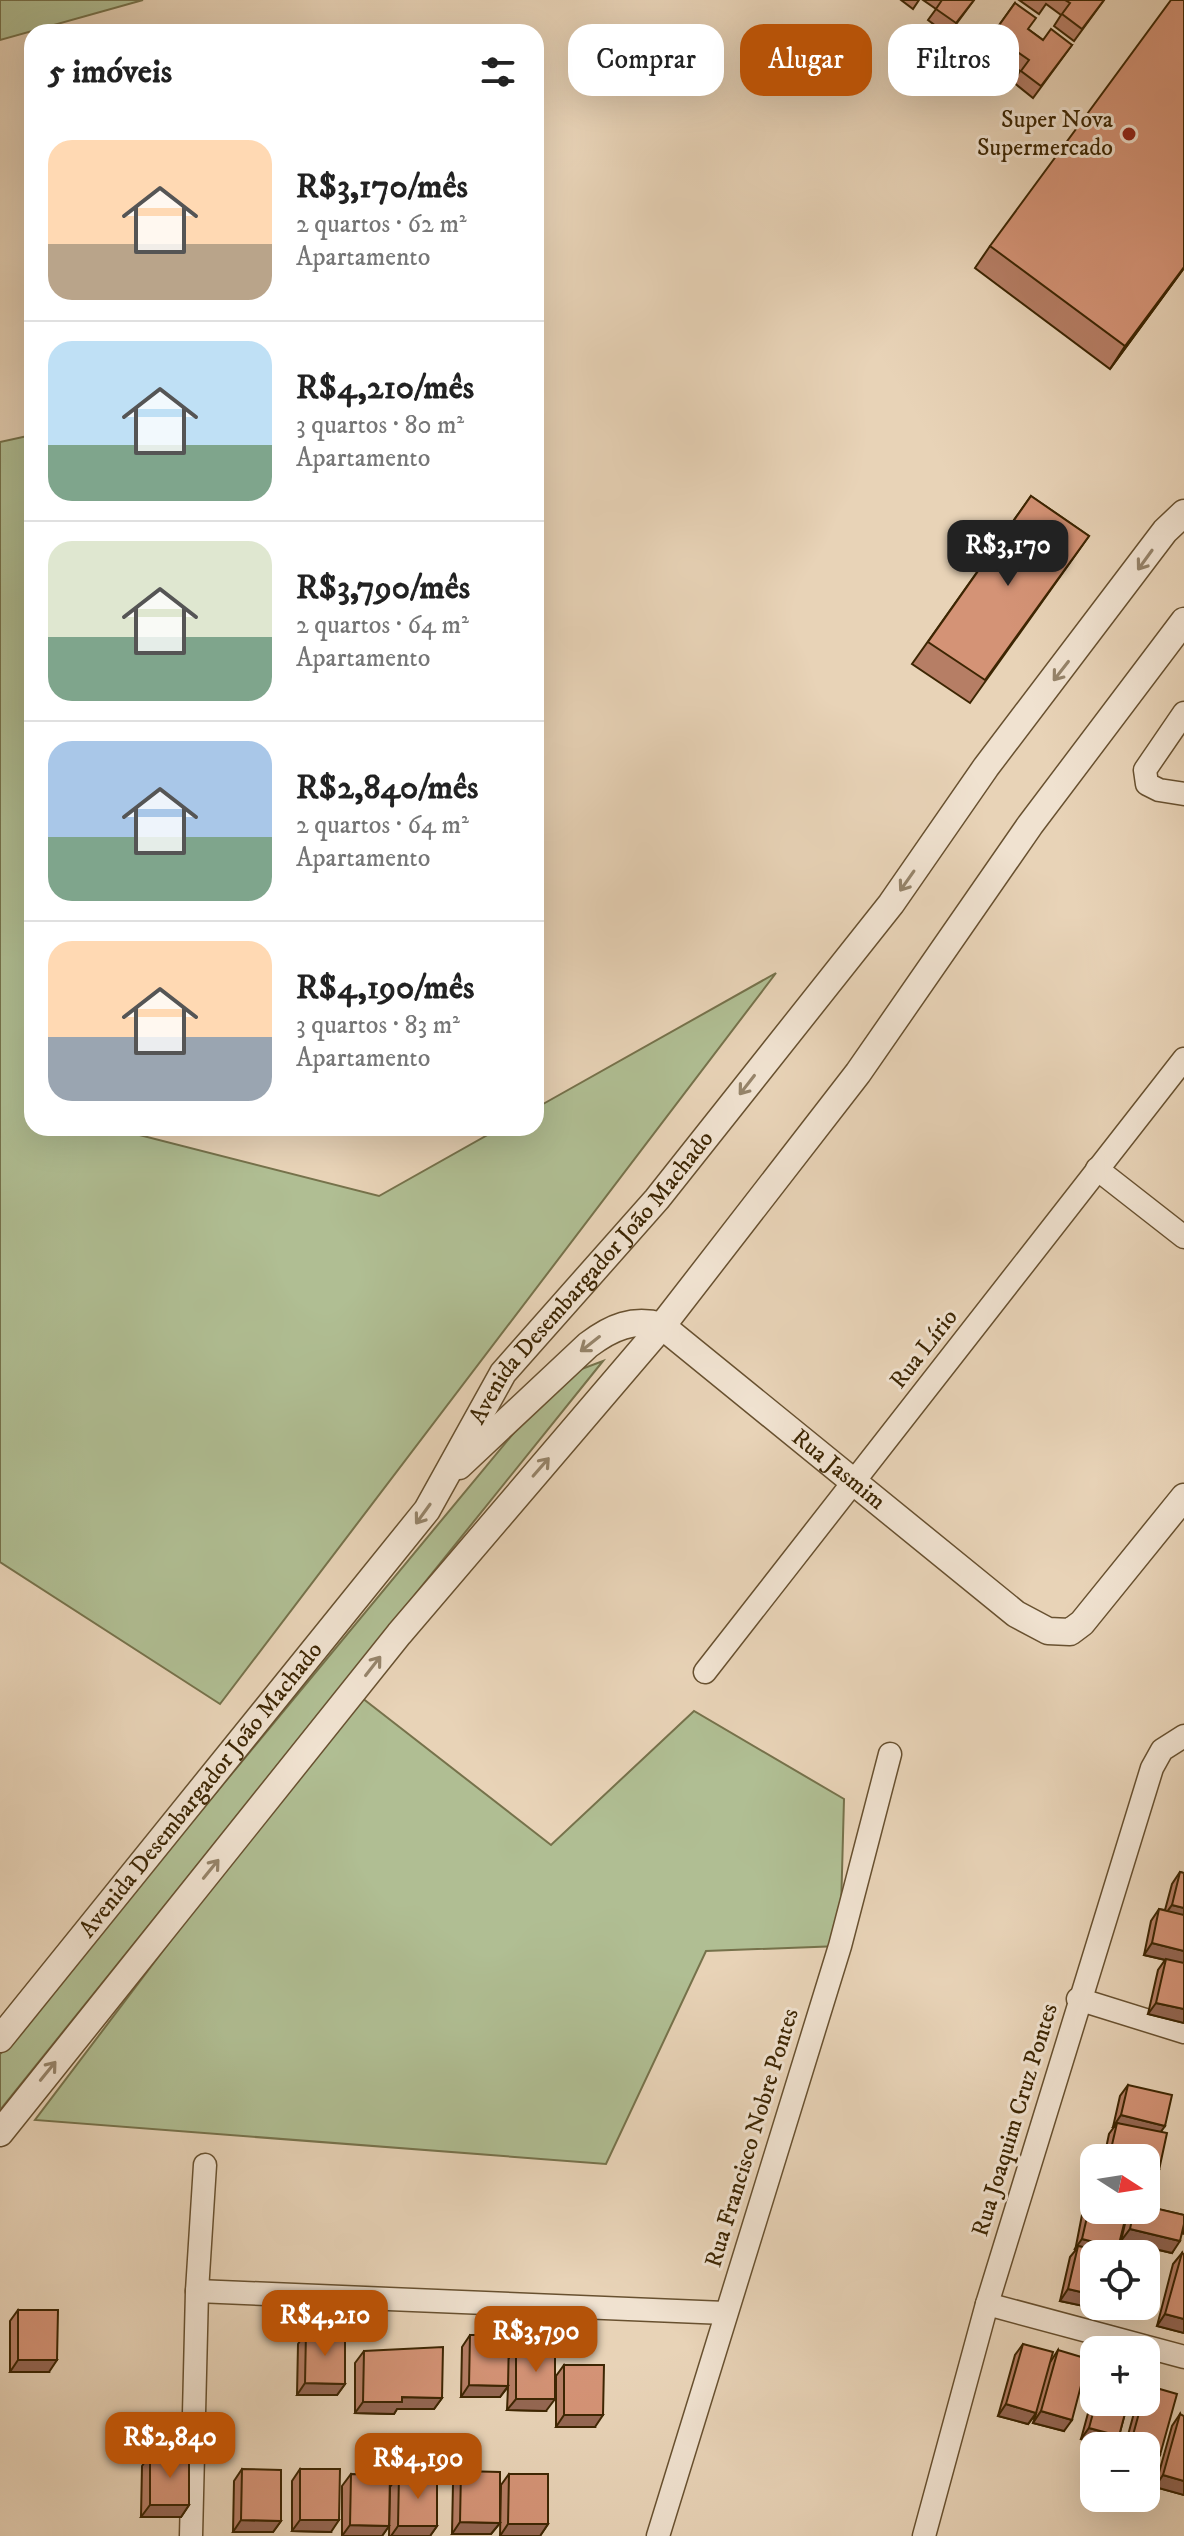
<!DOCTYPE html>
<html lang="pt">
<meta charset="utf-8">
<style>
body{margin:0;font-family:"IM FELL DW Pica",serif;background:#f2f2f2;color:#222;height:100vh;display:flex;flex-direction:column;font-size:30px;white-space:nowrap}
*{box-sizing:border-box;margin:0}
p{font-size:26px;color:#767676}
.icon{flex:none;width:44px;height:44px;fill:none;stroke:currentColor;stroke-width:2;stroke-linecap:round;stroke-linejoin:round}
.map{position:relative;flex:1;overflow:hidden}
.drawer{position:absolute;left:24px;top:24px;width:520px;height:1112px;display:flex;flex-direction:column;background:#fff;border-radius:24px;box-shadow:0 8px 32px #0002}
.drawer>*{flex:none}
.banner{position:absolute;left:568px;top:24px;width:496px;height:72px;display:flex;gap:16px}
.needle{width:52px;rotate:102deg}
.buttons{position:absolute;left:1080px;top:2144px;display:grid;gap:16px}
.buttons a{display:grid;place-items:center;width:80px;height:80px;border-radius:16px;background:#fff;box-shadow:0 8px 32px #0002;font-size:40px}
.price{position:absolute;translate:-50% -68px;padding:0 18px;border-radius:16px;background:#b45309;color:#fff;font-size:26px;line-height:52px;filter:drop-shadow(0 2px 4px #0008)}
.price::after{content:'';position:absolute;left:50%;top:48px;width:24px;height:18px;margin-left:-12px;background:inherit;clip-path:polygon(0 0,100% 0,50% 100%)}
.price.active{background:#222;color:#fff}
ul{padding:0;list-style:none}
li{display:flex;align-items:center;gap:24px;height:200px;padding:0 24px}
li+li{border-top:2px solid #e0e0e0}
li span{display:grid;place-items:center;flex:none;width:224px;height:160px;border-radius:24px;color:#555}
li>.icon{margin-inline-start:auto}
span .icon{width:96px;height:96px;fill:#fffc;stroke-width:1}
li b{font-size:34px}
h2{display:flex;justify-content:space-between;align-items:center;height:96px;padding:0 24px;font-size:34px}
.chip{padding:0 28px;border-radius:24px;background:#fff;box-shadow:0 8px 32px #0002;font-size:28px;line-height:72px}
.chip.active{background:#b45309;color:#fff}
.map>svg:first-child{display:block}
.green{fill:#b0be93;stroke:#76724b;stroke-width:2}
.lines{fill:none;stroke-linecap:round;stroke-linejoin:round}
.minor-casing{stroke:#685130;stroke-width:25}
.tertiary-casing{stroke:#685130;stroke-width:29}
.minor{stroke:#f0e2d0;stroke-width:22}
.tertiary{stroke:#f0e2d0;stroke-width:26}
.wall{fill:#b67e65;stroke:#3d2603;stroke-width:2}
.shaded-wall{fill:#946753;stroke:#3d2603;stroke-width:2}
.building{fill:#d49376;stroke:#3d2603;stroke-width:2}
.oneway{stroke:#96846a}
.poi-dot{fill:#8f2418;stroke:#f0e2d0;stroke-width:3}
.labels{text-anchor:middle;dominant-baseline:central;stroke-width:6;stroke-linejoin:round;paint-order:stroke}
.poi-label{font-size:24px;fill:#3d2603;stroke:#f0e2d0;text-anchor:end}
.street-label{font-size:24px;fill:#3d2603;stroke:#f0e2d0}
</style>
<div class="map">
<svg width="1184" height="2536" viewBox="0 0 1184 2536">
<rect width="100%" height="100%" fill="#e8d3b7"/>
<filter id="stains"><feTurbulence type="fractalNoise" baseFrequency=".0025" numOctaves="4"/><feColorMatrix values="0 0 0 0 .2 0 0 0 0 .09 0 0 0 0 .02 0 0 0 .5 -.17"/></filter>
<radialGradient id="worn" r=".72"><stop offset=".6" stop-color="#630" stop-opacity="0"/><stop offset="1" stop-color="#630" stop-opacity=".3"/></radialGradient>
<g class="green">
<polygon points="0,0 143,0 0,40"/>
<polygon points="32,435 32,1128 112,1128 379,1196 500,1128 536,1128 536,1108 776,973 220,1704 0,1562 0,442"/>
<polygon points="603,1361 0,2110 0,2054 560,1377"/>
<polygon points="357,1694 551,1845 694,1711 844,1799 840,1946 706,1951 606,2164 35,2120"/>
</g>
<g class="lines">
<defs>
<g id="minor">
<polyline points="1184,713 1145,770 1147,784 1159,790 1184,794"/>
<polyline points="1097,1169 1184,1237"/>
<polyline points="705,1672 1184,1059"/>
<polyline points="1078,1999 1184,2032"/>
<polyline points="197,2291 725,2313"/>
<polyline points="987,2304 1184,2357"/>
<polyline points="191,2536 197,2291 205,2165"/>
<polyline points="658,2536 840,1946 890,1754"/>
<polyline points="924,2536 987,2304 1152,1768 1162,1750 1184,1736"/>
</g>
<g id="tertiary">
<path id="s1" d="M 459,1466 L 588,1345 C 612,1327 633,1318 662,1326 L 1016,1614 L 1048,1631 L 1070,1632 L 1082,1623 L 1184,1497"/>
<path id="s2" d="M 0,2039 L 427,1510 L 503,1373 L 657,1199 L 891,904 L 986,767 L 1165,531 L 1184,513"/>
<polyline points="0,2133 399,1634 662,1326 858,1073 1030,825 1184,621"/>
</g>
</defs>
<use href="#minor" class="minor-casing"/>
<use href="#tertiary" class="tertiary-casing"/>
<use href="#minor" class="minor"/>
<use href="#tertiary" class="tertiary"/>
</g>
<g class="wall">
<polygon points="901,0 919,0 913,9"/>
<polygon points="923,0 974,0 948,35 928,20 936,9"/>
<polygon points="1019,0 1104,0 1074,41 1054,26 1061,15 1046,4 1039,14"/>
<polygon points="1015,3 1028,29 1043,40 1072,45 1033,98 1013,82 1020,71 1005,60 997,71 977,56"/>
<polygon points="990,246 1184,268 1110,369 975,268"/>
<polygon points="1031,496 1089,536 970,703 912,664"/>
<polygon points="1180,1872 1184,1873 1184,2023 1148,2014 1158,1970 1165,1960 1144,1955 1151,1921 1159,1909 1165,1910 1172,1884"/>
<polygon points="1128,2085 1160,2132 1159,2170 1154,2178 1151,2204 1148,2207 1184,2215 1184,2234 1182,2233 1172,2253 1121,2241 1127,2215 1130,2212 1121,2210 1146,2210 1146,2158 1104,2158 1109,2134 1114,2127 1113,2127 1120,2096"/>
<polygon points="1090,2204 1114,2253 1094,2306 1111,2306 1107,2311 1060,2301 1070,2257 1075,2251 1082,2215"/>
<polygon points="1182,2253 1184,2333 1157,2326 1173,2264"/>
<polygon points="18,2310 49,2372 10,2372 10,2321"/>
<polygon points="306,2332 345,2384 337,2395 297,2395 298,2344"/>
<polygon points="470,2335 509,2358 516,2348 546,2411 507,2410 508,2387 500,2397 461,2397 462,2347"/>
<polygon points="1023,2344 1051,2361 1058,2350 1064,2431 1033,2423 1036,2414 1028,2424 998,2416 1015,2355"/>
<polygon points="364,2351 442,2398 434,2409 397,2409 394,2414 355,2413 355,2363"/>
<polygon points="564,2365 595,2427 556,2427 556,2376"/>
<polygon points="1094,2391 1094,2402 1128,2402 1119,2436 1112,2446 1105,2446 1081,2439"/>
<polygon points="1137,2402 1146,2402 1160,2455 1152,2467 1146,2465 1146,2446 1125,2446"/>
<polygon points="1180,2414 1184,2495 1155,2487 1172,2426"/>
<polygon points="150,2455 189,2505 181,2517 141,2517 142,2466"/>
<polygon points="242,2469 281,2521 273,2532 233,2532 234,2481"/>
<polygon points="300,2469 331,2532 292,2531 292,2481"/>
<polygon points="461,2471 500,2523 491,2534 452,2534 453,2483"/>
<polygon points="351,2474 389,2526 382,2536 342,2536 342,2486"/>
<polygon points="509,2474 548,2524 540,2536 500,2536 501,2485"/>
<polygon points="399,2475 437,2526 430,2536 389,2536 390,2487"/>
</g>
<g class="shaded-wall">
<polygon points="1184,267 1184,268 1110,369 1125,346"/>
<polygon points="1172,1905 1184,1908 1184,1921 1164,1916"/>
<polygon points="1152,1943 1184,1951 1184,1964 1144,1955"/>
<polygon points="1156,2003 1184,2009 1184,2023 1148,2014"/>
<polygon points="1121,2115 1165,2126 1157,2137 1117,2123 1114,2127 1113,2127"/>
<polygon points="1146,2168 1159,2170 1151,2182 1146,2181"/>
<polygon points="1130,2229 1180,2241 1172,2253 1121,2241"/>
<polygon points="1082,2239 1118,2248 1113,2254 1078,2246 1074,2250"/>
<polygon points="1068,2289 1094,2295 1094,2306 1111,2306 1107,2311 1060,2301"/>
<polygon points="1165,2314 1184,2319 1184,2333 1157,2326"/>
<polygon points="18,2360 57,2360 49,2372 10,2372"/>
<polygon points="305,2383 345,2384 337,2395 297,2395"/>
<polygon points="469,2385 508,2386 500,2397 461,2397"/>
<polygon points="402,2397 442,2398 434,2409 397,2409 394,2414 355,2413 363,2402"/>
<polygon points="516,2399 555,2399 546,2411 507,2410"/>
<polygon points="1006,2404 1036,2413 1028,2424 998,2416"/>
<polygon points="1041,2411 1072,2420 1064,2431 1033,2423"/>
<polygon points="564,2415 603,2415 595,2427 556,2427"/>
<polygon points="1089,2428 1119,2436 1112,2446 1105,2446 1081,2439"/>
<polygon points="1146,2451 1160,2455 1152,2467 1146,2465"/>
<polygon points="1163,2475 1184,2481 1184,2495 1155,2487"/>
<polygon points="150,2505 189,2505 181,2517 141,2517"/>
<polygon points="241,2520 281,2521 273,2532 233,2532"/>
<polygon points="300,2520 339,2520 331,2532 292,2531"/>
<polygon points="460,2522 500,2523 491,2534 452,2534"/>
<polygon points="508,2524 548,2524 540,2536 500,2536"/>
<polygon points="350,2525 389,2526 382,2536 342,2536"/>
<polygon points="398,2526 437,2526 430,2536 391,2536"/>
</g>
<g class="building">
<polygon points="942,0 974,0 956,23 936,9"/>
<polygon points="1065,0 1104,0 1082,29 1062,14 1070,3"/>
<polygon points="1171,0 1184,0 1184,267 1125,346 990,246"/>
<polygon points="1015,3 1036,18 1028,29 1043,40 1051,29 1072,45 1041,86 1021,71 1029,60 1013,49 1005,59 985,45"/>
<polygon points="1031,496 1089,536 985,680 928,642"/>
<polygon points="1180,1872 1184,1873 1184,1908 1172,1905"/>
<polygon points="1159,1909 1184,1915 1184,1951 1152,1943"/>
<polygon points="1166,1959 1184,1963 1184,2009 1156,2003"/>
<polygon points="1128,2085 1172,2095 1165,2126 1121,2115"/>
<polygon points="1117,2123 1167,2133 1159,2170 1146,2168 1146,2158 1109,2158"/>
<polygon points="1146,2176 1157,2178 1151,2204 1146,2203"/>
<polygon points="1090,2204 1094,2204 1094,2210 1117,2210 1127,2212 1118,2248 1082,2239"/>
<polygon points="1146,2206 1184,2215 1184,2224 1180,2241 1130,2229 1134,2210 1146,2210"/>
<polygon points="1078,2246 1118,2254 1094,2254 1094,2295 1068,2289"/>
<polygon points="1182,2253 1184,2254 1184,2319 1165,2314"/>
<polygon points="18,2310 58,2310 57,2360 18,2360"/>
<polygon points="306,2332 345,2333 345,2384 305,2383"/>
<polygon points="470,2335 509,2335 508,2386 469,2385"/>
<polygon points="1023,2344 1053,2352 1036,2413 1006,2404"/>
<polygon points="443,2347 442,2398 402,2397 402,2402 363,2402 364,2351"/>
<rect x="516" y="2348" width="39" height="51"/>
<polygon points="1058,2350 1088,2359 1072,2420 1041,2411"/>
<polygon points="564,2365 604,2365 603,2415 564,2415"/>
<polygon points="1146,2385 1177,2394 1160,2455 1146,2451 1146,2446 1130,2446 1142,2402 1146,2402"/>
<polygon points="1096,2402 1128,2402 1119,2436 1089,2428"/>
<polygon points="1180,2414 1184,2416 1184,2481 1163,2475"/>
<rect x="150" y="2455" width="39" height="50"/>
<polygon points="242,2469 281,2470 281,2521 241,2520"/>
<polygon points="300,2469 340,2469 339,2520 300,2520"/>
<polygon points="461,2471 500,2472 500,2523 460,2522"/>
<polygon points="351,2474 390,2475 389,2526 350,2525"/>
<polygon points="509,2474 548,2474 548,2524 508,2524"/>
<polygon points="399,2475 437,2476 437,2526 398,2526"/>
</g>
<defs><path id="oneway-shaft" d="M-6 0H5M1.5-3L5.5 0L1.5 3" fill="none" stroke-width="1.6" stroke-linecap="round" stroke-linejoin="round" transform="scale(2)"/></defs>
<g class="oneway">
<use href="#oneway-shaft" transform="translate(1145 560) rotate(126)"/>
<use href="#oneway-shaft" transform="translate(1061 671) rotate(128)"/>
<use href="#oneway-shaft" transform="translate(907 881) rotate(125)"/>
<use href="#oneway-shaft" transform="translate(747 1085) rotate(128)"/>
<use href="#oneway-shaft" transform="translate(590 1344) rotate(142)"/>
<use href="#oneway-shaft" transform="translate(541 1467) rotate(-49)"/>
<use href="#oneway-shaft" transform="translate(423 1514) rotate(126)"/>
<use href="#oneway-shaft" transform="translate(373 1666) rotate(-52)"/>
<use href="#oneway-shaft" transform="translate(211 1869) rotate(-51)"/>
<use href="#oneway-shaft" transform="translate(48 2071) rotate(-51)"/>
</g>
<circle class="poi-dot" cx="1129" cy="134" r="8"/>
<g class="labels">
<g class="poi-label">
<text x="1113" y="120">Super Nova<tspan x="1113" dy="28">Supermercado</tspan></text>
</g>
<g class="street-label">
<text stroke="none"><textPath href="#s2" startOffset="966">Avenida Desembargador João Machado</textPath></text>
<text transform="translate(924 1349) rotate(-52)">Rua Lírio</text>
<text stroke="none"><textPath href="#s1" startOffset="484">Rua Jasmim</textPath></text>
<text stroke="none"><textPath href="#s2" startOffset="320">Avenida Desembargador João Machado</textPath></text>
<text transform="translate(1015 2120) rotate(-73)">Rua Joaquim Cruz Pontes</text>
<text transform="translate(752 2138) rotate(-73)">Rua Francisco Nobre Pontes</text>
</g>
</g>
<rect width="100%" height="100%" filter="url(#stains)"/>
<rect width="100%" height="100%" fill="url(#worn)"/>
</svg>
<div class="buttons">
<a><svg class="needle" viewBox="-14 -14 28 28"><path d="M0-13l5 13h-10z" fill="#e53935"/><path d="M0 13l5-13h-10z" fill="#767676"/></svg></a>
<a><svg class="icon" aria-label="locate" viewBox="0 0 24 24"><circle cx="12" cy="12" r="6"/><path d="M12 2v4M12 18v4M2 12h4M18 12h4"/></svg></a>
<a>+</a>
<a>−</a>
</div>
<b class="price active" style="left:1008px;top:588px">R$3,170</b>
<b class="price" style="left:325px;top:2358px">R$4,210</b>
<b class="price" style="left:536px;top:2374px">R$3,790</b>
<b class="price" style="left:170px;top:2480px">R$2,840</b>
<b class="price" style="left:418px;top:2501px">R$4,190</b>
<div class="banner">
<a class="chip">Comprar</a>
<a class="chip active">Alugar</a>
<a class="chip">Filtros</a>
</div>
<section class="drawer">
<h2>5 imóveis<svg class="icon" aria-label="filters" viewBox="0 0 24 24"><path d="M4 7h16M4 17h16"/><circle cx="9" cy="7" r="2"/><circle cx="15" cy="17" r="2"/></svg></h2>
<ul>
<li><span style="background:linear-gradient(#ffd9b3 65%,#b9a48a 0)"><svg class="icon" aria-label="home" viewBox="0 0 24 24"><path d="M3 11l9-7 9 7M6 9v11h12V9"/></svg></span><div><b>R$3,170/mês</b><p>2 quartos · 62 m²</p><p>Apartamento</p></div></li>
<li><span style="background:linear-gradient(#bfe0f5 65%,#7fa58c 0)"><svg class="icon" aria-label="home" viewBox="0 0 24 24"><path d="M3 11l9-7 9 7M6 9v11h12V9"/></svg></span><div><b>R$4,210/mês</b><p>3 quartos · 80 m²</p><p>Apartamento</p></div></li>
<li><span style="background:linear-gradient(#dfe7d0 60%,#7fa58c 0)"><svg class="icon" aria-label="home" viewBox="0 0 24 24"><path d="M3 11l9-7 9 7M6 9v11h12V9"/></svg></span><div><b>R$3,790/mês</b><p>2 quartos · 64 m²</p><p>Apartamento</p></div></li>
<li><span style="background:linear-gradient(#a9c7e8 60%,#7fa58c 0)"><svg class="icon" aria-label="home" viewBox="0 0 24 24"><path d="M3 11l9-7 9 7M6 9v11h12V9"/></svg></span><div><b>R$2,840/mês</b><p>2 quartos · 64 m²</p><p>Apartamento</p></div></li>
<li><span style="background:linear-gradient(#ffd9b3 60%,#9aa5b1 0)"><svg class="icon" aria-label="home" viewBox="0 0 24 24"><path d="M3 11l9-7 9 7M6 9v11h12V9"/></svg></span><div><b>R$4,190/mês</b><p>3 quartos · 83 m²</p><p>Apartamento</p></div></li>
</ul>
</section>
</div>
